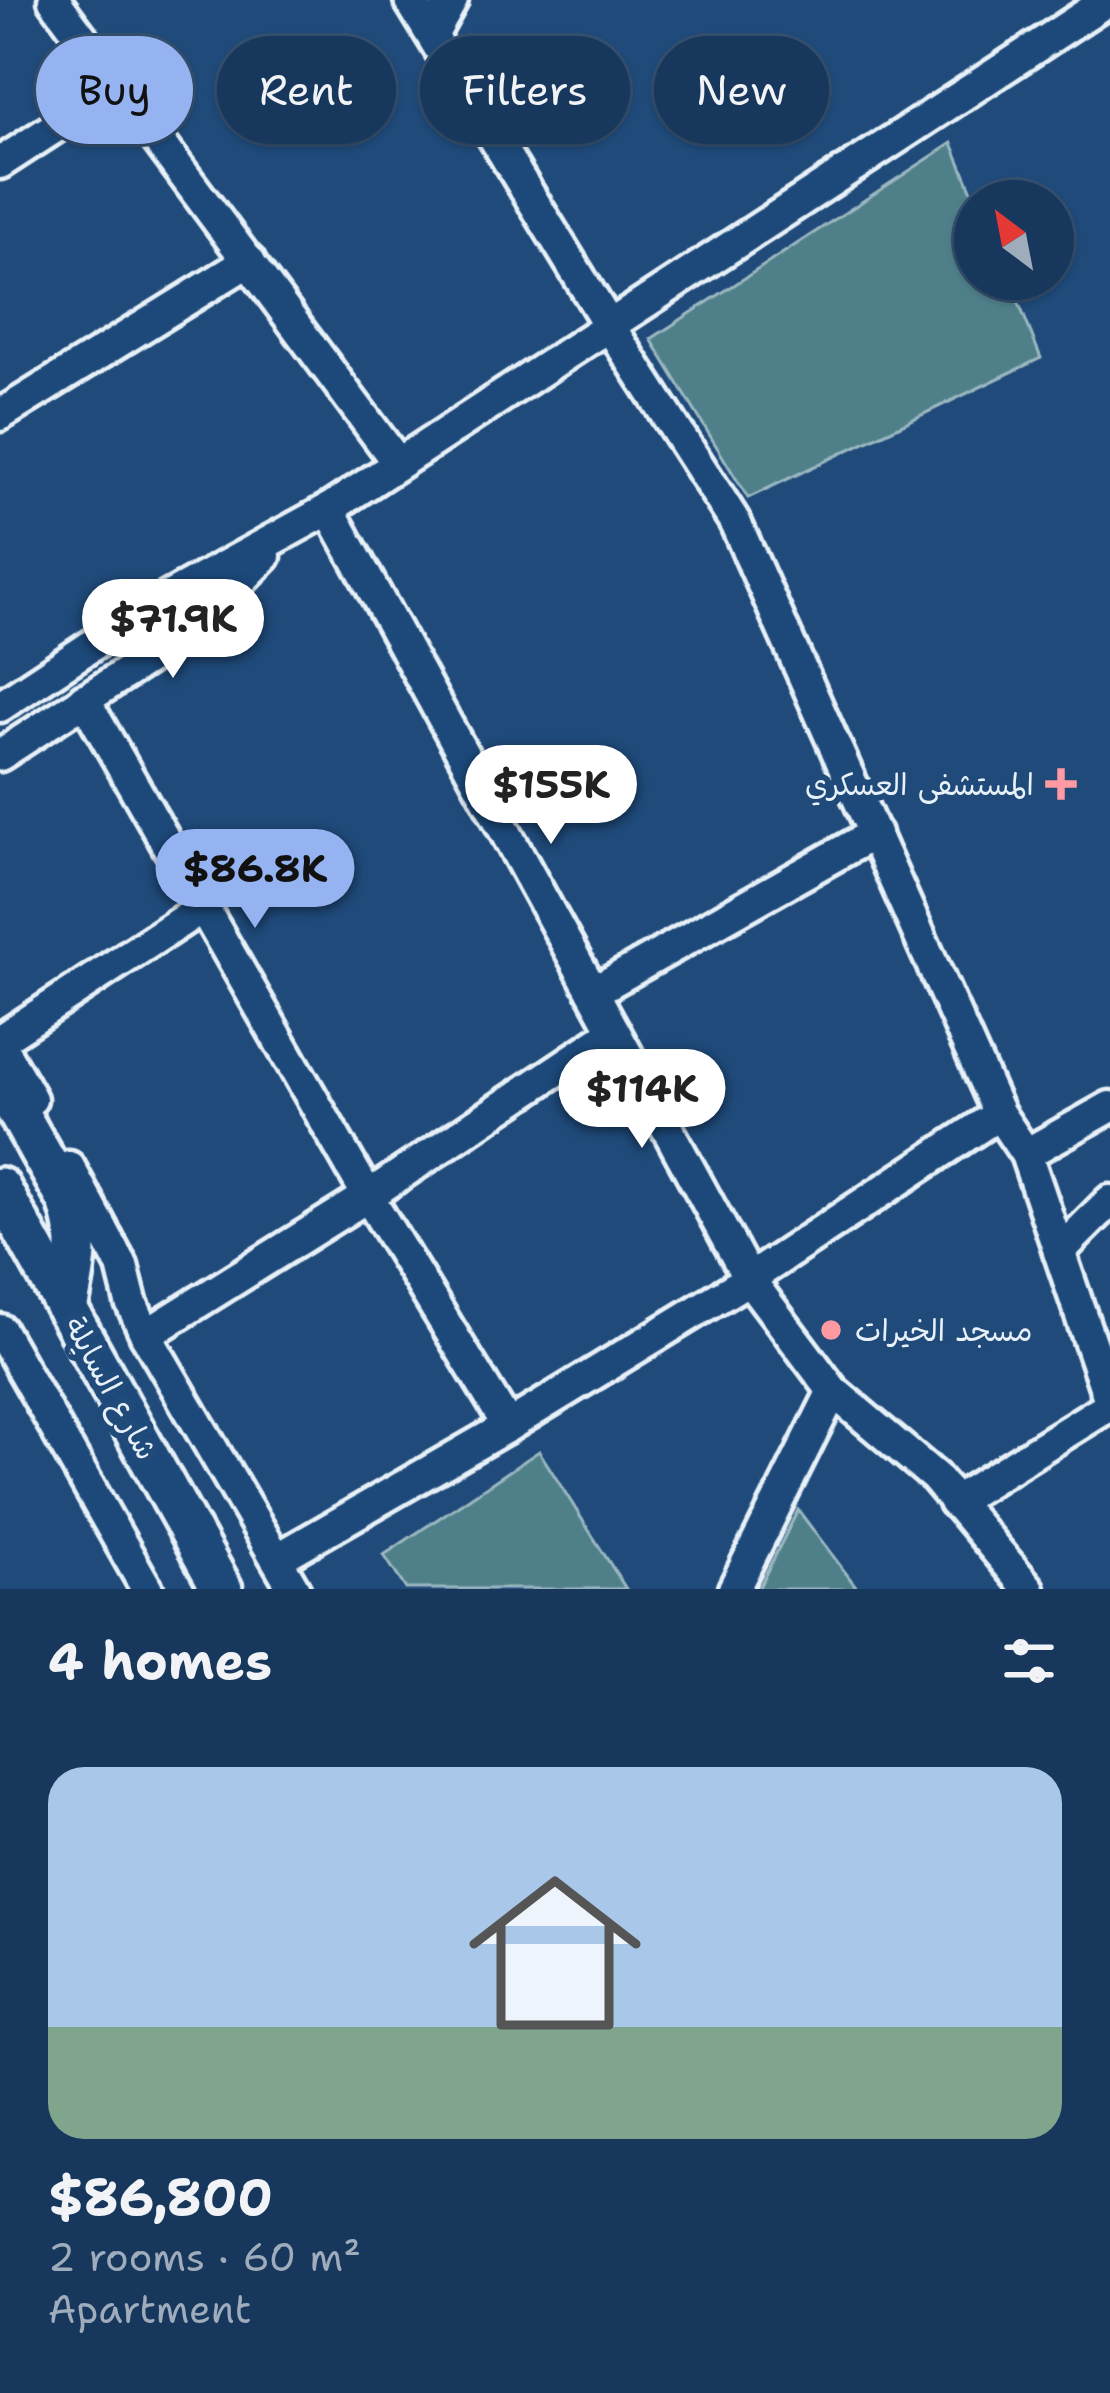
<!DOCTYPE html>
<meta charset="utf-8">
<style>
body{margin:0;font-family:"Shantell Sans","Playpen Sans Arabic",sans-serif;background:#244365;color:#f1f3f6;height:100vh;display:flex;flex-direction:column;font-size:45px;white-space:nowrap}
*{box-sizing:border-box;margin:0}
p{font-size:39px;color:#9eacbb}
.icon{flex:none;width:66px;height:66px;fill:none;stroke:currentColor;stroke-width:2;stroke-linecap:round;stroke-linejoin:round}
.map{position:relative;height:1589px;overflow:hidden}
.details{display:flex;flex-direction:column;background:#17385c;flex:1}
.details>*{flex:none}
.hud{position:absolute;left:36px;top:36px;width:1038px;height:108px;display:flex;gap:24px}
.needle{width:78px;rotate:328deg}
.fabs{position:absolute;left:954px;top:180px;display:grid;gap:24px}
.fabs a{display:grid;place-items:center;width:120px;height:120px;border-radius:50%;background:#17385c;box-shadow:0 3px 9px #0004,0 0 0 3px #365272;font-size:60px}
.price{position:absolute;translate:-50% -102px;padding:0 27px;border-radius:42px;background:#fff;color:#222;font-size:39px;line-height:78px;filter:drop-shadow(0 3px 6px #0008)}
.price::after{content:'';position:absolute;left:50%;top:72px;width:36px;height:27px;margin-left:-18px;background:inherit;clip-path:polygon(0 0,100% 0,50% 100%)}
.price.selected{background:#95b2f1;color:#111}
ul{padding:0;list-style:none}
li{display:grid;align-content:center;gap:24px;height:636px;padding:0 48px}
li span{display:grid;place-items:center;height:372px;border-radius:36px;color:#555}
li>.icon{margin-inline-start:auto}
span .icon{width:216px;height:216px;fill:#fffc;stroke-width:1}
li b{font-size:51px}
h2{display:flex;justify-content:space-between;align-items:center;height:144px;padding:0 48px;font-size:51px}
.chip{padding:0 42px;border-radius:54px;background:#17385c;box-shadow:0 3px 9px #0004,0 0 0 3px #365272;font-size:42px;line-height:108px}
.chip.selected{background:#95b2f1;color:#111}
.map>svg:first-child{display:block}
.green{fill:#50808a;stroke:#9cb8c1;stroke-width:3}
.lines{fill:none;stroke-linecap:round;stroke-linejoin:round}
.minor-casing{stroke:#e8f1f8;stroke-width:39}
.major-casing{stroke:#e8f1f8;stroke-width:48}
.minor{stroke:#1f4a7a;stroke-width:30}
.major{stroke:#1f4a7a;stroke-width:39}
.poi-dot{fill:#ff9aa2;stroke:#1f4a7a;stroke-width:4.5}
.labels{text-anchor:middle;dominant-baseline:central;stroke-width:12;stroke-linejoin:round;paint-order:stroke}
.poi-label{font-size:30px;fill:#e8f1f8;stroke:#1f4a7a;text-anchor:end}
.street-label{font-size:30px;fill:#e8f1f8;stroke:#1f4a7a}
</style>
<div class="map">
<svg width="1110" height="1589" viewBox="0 0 1110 1589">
<rect width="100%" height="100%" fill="#1f4a7a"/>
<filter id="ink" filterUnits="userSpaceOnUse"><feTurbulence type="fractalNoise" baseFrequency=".00833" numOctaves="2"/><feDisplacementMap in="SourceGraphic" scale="24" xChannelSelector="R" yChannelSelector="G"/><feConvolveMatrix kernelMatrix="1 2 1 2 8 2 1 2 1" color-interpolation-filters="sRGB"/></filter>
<g filter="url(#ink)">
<g class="green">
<polygon points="952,143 976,201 975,279 1009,279 1041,358 748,498 651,339"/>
<polygon points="539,1451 626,1589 406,1589 384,1555"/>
<polygon points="798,1510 858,1589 758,1589"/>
</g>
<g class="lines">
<defs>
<g id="minor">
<polyline points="54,0 397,462"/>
<polyline points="410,0 610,327 735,522 999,1114 1026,1154 1110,1401"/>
<polyline points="433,34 452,0"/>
<polyline points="0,163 117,87"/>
<polyline points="0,415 249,261"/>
<polyline points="329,509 593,992 875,833"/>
<polyline points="84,699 368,1196 508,1426"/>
<polyline points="0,706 147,609 329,509 1108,0"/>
<polyline points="0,755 192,630 265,556"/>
<polyline points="593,992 749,1279 833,1391 935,1477 1029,1589"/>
<polyline points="0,1040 203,907"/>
<polyline points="0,1045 31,1099"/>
<polyline points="1026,1154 1110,1107"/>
<polyline points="69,1167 122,1266 131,1302 146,1335 294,1589"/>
<polyline points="1059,1252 1110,1201"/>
<polyline points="0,1330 147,1589"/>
<polyline points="146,1335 368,1196 614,1032"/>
<polyline points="954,1502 1110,1405"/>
<polyline points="277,1559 508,1426 749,1279 999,1114"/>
<polyline points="734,1589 833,1391"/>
</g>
<g id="major">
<path d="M 0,1081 L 68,1201 C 82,1239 75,1271 67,1309"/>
<polyline points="0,1188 222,1589"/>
</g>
</defs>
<use href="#minor" class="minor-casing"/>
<use href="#major" class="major-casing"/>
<use href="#minor" class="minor"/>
<use href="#major" class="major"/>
</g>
</g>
<g class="poi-dot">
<path d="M1055 766h12v12h12v12h-12v12h-12v-12h-12v-12h12z"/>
<circle cx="831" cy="1330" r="12"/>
</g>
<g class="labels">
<g class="poi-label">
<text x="1034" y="784">المستشفى العسكري</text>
<text x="855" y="1330" text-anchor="start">مسجد الخيرات</text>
</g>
<g class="street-label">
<text transform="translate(111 1388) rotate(61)">شارع السايلة</text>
</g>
</g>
</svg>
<div class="fabs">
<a><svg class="needle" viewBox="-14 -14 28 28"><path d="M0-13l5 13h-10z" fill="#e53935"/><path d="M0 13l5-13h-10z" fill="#9eacbb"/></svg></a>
</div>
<b class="price" style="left:173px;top:681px">$71.9K</b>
<b class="price" style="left:551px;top:847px">$155K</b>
<b class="price selected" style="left:255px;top:931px">$86.8K</b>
<b class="price" style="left:642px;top:1151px">$114K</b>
<div class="hud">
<a class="chip selected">Buy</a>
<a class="chip">Rent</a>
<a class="chip">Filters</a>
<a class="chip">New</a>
</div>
</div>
<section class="details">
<h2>4 homes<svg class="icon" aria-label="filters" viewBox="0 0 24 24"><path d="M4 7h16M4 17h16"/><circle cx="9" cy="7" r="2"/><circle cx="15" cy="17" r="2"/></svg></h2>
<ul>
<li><span style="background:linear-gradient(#a9c7e8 70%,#7fa58c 0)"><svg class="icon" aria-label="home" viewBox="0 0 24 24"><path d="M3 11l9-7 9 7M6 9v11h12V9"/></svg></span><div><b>$86,800</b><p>2 rooms · 60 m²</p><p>Apartment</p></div></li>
</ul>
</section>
